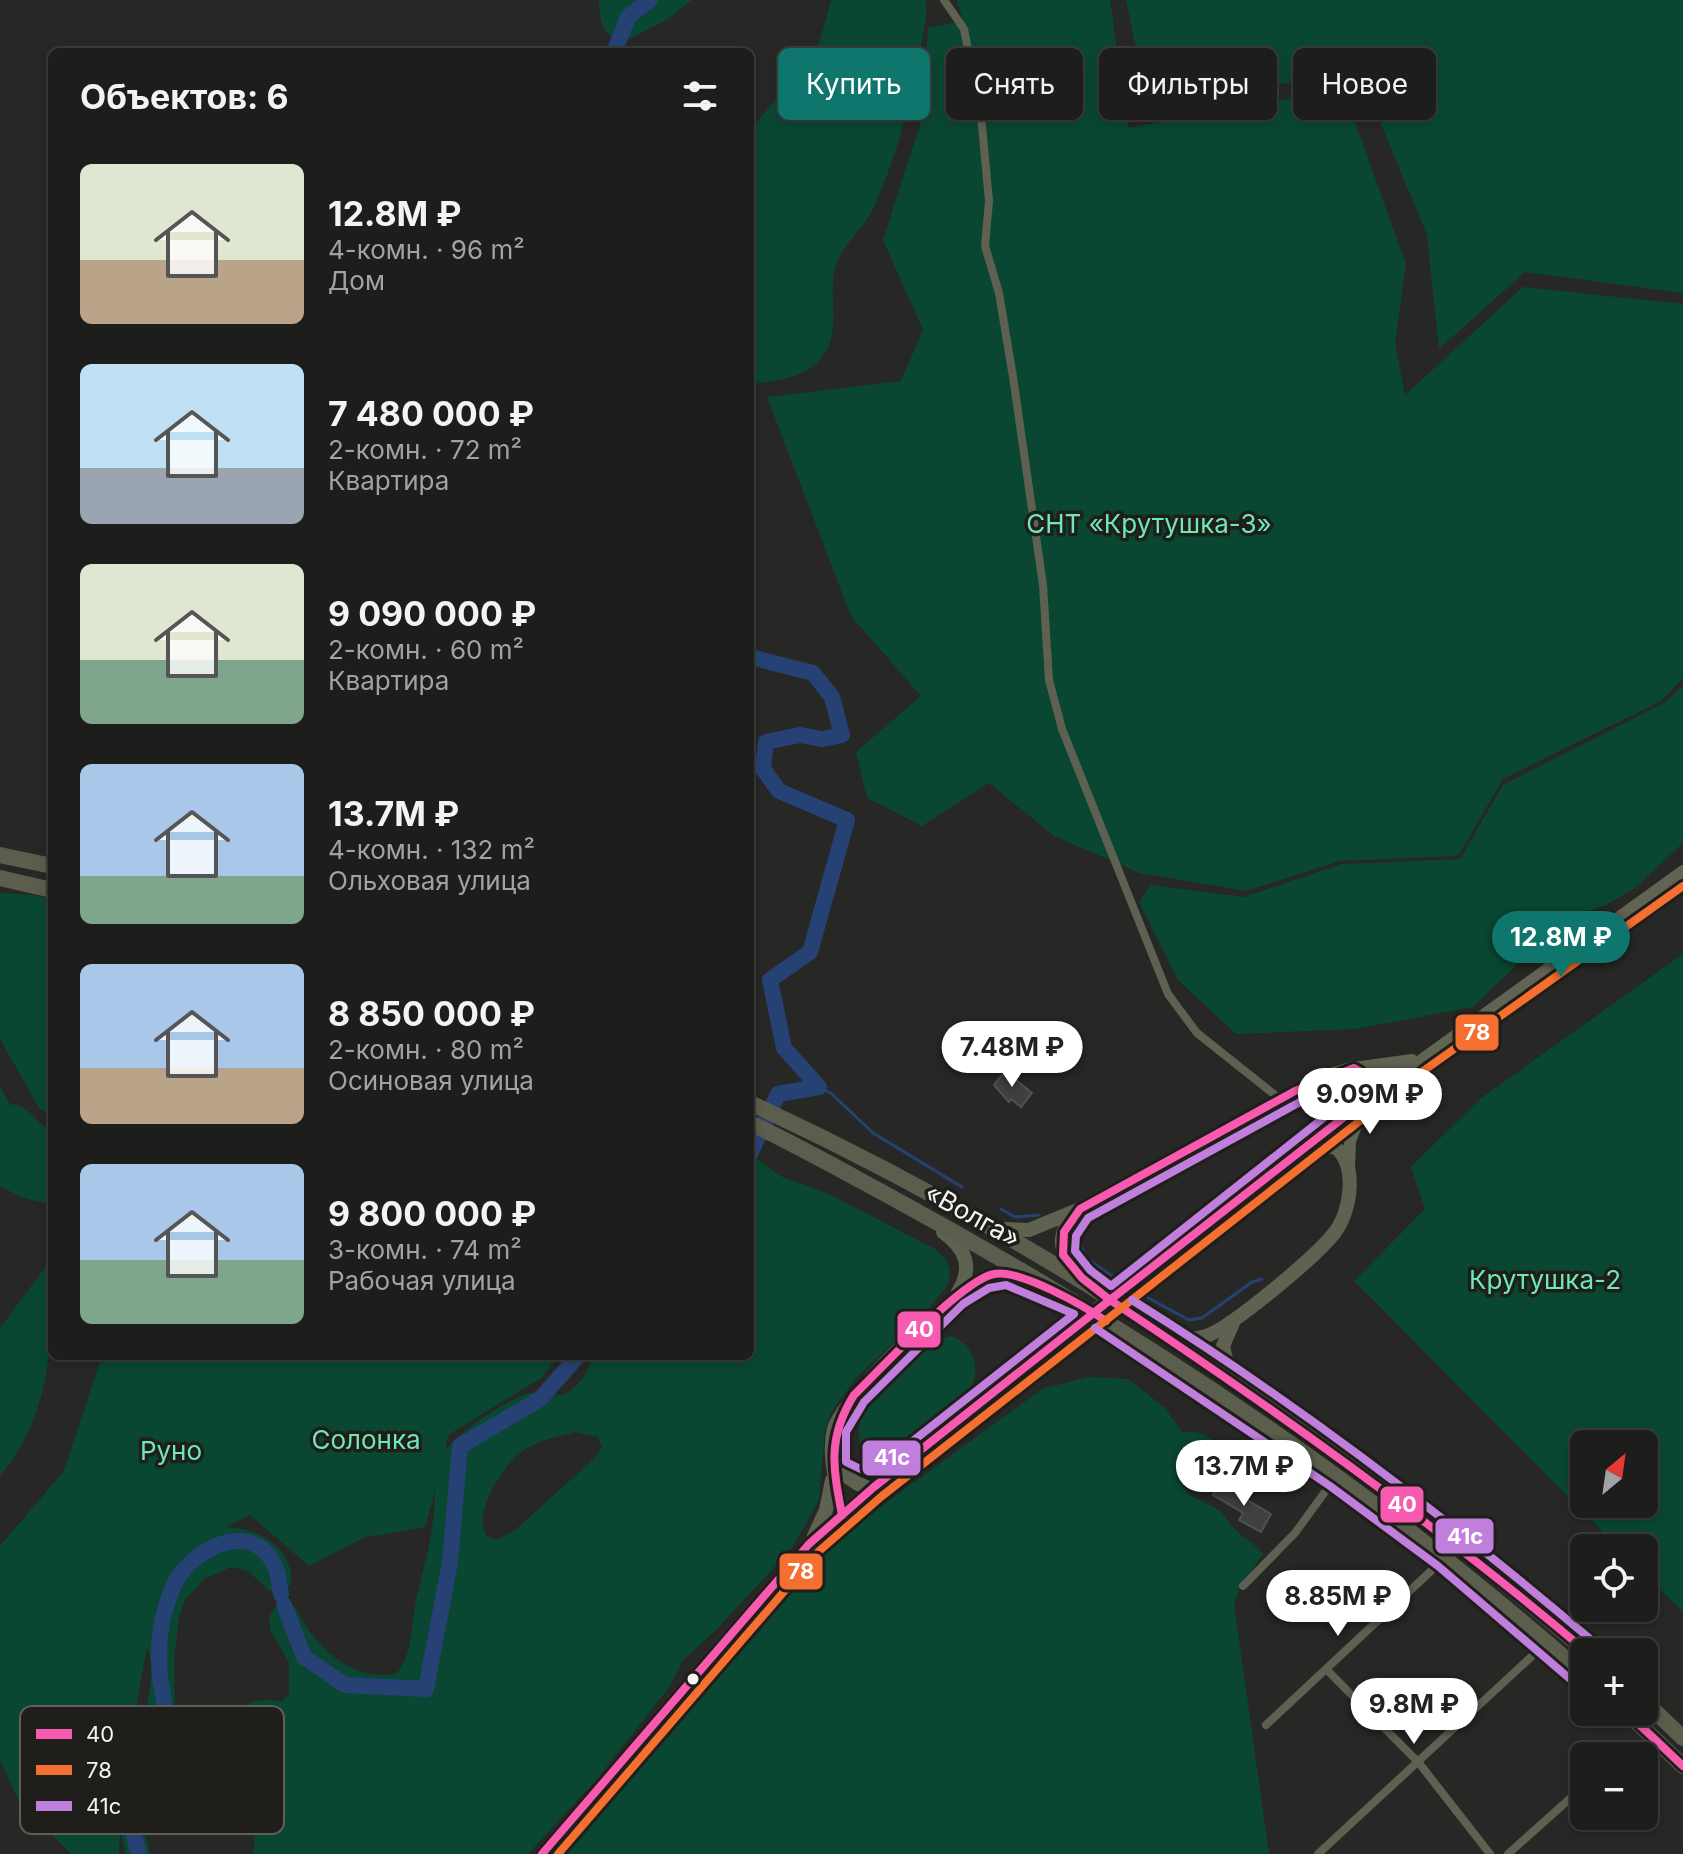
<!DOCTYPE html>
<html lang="ru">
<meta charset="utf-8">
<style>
body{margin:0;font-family:Inter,sans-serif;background:#252625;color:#f1f3f6;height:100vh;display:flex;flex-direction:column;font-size:30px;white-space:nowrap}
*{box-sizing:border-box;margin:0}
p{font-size:26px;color:#a0a2a3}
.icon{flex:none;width:44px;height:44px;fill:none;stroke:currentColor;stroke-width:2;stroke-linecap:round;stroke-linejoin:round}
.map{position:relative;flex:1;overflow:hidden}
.panel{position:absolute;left:48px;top:48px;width:706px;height:1312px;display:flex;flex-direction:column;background:#1d1d1c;border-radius:12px;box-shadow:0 4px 12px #0003,0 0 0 2px #3b3b3b}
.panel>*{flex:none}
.banner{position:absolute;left:778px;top:48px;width:760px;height:72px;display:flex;gap:16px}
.needle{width:52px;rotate:29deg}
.buttons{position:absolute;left:1570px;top:1430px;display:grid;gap:16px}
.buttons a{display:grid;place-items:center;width:88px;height:88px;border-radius:12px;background:#1d1d1c;box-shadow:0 4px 12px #0003,0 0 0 2px #3b3b3b;font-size:40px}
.price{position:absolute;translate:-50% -68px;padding:0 18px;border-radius:28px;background:#fff;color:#222;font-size:26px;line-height:52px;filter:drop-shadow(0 2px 4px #0008)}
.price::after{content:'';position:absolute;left:50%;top:48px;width:24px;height:18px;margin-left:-12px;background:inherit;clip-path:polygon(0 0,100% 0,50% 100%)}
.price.selected{background:#0f766e;color:#fff}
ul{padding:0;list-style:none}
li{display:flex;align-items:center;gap:24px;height:200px;padding:0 32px}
li span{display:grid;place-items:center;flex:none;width:224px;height:160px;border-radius:12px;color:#555}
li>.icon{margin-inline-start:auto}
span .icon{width:96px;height:96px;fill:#fffc;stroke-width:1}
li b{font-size:34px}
h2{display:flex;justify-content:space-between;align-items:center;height:96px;padding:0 32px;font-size:34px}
.chip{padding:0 28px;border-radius:12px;background:#1d1d1c;box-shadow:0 4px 12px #0003,0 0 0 2px #3b3b3b;font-size:28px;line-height:72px}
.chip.selected{background:#0f766e;color:#fff}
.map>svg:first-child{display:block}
.green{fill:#0a4733;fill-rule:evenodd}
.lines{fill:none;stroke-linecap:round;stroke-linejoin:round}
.stream{stroke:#264275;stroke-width:3}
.river{stroke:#264275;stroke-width:16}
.building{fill:#40403e;stroke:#50504e;stroke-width:2}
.street{stroke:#5e6152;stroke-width:8}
.secondary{stroke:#616353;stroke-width:12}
.primary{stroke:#5e6250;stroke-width:14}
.highway{stroke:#5b5e4d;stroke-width:16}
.primary-bridge{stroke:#5e6250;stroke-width:14}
.bus-1-casing{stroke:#1f1e1a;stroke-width:14}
.bus-2-casing{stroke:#1f1e1a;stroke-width:14}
.bus-3-casing{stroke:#1f1e1a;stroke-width:14}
.bus-1{stroke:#f75aaf;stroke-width:8}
.bus-2{stroke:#f46f30;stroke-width:8}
.bus-3{stroke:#c07fdc;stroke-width:8}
.bus-dot{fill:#f5f4f1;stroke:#1f1e1a;stroke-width:3}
.labels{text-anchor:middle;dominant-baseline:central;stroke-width:7;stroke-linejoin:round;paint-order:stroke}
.park-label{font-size:26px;fill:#6de8b6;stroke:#1f1e1a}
.street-label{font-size:26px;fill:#f5f4f1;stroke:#1f1e1a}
.key{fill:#1f1e1a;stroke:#5f5e5a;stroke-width:2}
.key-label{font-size:22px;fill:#f5f4f1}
.line-badge{stroke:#1f1e1a;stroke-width:3}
.badge-label{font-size:22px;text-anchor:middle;font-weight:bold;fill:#fff}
</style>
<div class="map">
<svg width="1683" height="1854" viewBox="0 0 1683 1854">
<rect width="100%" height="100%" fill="#272725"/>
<g class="green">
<path d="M 599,0 L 692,0 L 668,19 L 621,43 C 601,32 600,22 599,0 Z"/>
<path d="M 831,0 L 925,0 L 927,10 C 917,76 902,144 875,205 C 866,226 846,241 837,262 C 825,290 844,331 822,357 C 803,380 778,380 750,384 L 750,130 L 806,64 L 820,41 Z"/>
<polygon points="957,0 1110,0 1128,128 1343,89 1406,264 1395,343 1405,395 1523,287 1683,304 1683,678 1661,701 1503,779 1458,856 1340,861 1246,891 1140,873 1054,836 989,783 922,826 867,798 856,752 921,696 851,616 767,397 901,381 923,330 883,240 920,125 928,28 963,21"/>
<polygon points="1126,0 1683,0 1683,293 1525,272 1439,349 1427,235 1359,71 1148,106"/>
<polygon points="1683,686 1683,843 1635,888 1604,906 1577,914 1538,944 1473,1007 1355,1029 1236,1034 1178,980 1139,902 1151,885 1244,897 1342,864 1460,859 1503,785 1664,703"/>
<polygon points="0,893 35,895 52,900 52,1117 39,1108 0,1039"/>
<path d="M 1683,954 L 1683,1612 L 1644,1573 L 1644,1548 L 1619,1548 L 1354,1281 L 1425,1209 L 1411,1167 L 1480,1099 ZM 1584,1444 L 1644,1444 L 1644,1504 L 1584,1504 Z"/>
<polygon points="0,1087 10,1104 21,1106 52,1133 52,1205 21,1197 0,1186"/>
<path d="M 750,1153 L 780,1176 L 829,1194 L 935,1249 L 947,1261 L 950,1272 L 948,1284 L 926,1312 L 857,1377 L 832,1411 L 825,1429 L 819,1500 L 792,1548 L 714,1632 L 683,1660 L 670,1686 L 597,1779 L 528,1854 L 252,1854 L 255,1840 C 251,1818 229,1730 237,1715 C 245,1697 266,1700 282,1701 L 289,1694 L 289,1663 L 270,1629 L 269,1617 C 275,1605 283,1602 295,1607 C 313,1644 351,1684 397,1673 C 414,1653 411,1620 417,1595 C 426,1559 435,1528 435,1490 L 425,1527 L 363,1538 L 309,1566 L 250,1515 L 226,1527 C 257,1527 298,1549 290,1587 L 269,1591 L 248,1571 L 231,1567 L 204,1579 L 185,1600 L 179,1617 L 174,1659 L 175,1707 L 141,1759 L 134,1788 L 150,1854 L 125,1854 L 120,1825 L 119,1854 L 71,1854 L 20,1804 L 0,1760 L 0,1546 L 64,1471 L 102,1356 L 559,1356 L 541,1378 L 448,1435 L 445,1452 C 457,1432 504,1402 526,1394 C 538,1390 552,1398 563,1394 C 578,1389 590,1371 592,1356 L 750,1356 ZM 575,1432 L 598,1437 L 602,1447 L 595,1458 L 514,1531 L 496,1540 L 486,1535 C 472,1510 506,1461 527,1448 C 542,1439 558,1437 575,1432 ZM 147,1648 C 157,1669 147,1727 129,1745 Z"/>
<path d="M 52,1258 C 52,1337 54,1412 0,1476 L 0,1328 Z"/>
<path d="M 951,1336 C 972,1344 982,1367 971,1387 C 950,1407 917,1445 888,1453 C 854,1463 854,1427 866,1405 C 882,1378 921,1342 951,1336 Z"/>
<path d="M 1088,1377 L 1128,1379 L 1164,1407 L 1182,1432 C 1208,1427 1232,1453 1240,1476 L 1235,1483 L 1215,1477 L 1192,1463 L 1184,1465 L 1183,1487 C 1193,1500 1202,1500 1215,1508 C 1225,1513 1226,1520 1233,1527 C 1241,1537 1254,1542 1263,1554 L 1240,1587 L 1234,1604 L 1269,1854 L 555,1854 L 838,1538 L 1042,1389 Z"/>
</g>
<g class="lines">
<g class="stream">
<polyline points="819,1087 832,1094 873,1133 962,1187"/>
<polyline points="1001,1209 1015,1217 1039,1215"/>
<polyline points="1072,1235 1079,1240 1086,1258 1124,1284"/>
<polyline points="1130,1288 1189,1320 1202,1318 1252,1282 1262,1279"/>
</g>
<g class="river">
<polyline points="614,52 628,17 650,0"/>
<polyline points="750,657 813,673 832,697 842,735 822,739 800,735 766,742 763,769 779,791 847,820 810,952 770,980 784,1048 819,1087 778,1094 750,1154"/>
<polyline points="284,1605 304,1657 345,1685 426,1689 450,1562 460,1446 540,1399 578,1356"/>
<path d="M 139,1854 C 129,1816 113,1777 139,1743 C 147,1732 162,1722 164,1708 C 165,1698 161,1687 160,1677 C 157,1645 160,1618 173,1587 C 188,1551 250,1517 274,1564 C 279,1573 279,1585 281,1594"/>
</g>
</g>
<g class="building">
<polygon points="1005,1071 1032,1093 1021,1107 1011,1099 1009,1102 994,1085"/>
<polygon points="1220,1484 1271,1514 1261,1532 1239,1520 1243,1513 1213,1495"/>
</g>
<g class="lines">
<g class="street">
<polyline points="944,0 964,29 981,115 989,201 985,246 999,293 1013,377 1043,585 1049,680 1062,729 1168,994 1197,1033 1280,1099"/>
<polyline points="1243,1586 1295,1533 1327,1489"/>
<polyline points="1327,1670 1419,1763 1490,1854"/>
<polyline points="1266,1725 1431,1571"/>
<polyline points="1618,1756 1629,1746"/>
<polyline points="1318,1854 1531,1657"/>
<polyline points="1508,1854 1584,1786"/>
</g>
<g class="secondary">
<polyline points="1354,1068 1412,1060"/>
<polyline points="1349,1167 1350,1141 1366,1100 1683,871"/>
</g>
<g class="primary">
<path d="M 1077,1212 C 1053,1235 1060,1255 1081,1276"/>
<polyline points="1006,1229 1029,1230 1080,1209 1321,1078 1354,1068 1366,1074 1370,1082 1366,1100 1146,1271"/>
<path d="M 943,1232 C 965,1248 974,1267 958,1292"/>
<path d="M 1169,1334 C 1181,1337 1194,1341 1206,1336 C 1231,1328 1318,1255 1335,1232 C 1351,1211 1358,1165 1335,1147 L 1305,1147"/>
<polyline points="1231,1381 1223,1346 1233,1323"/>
<polyline points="834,1468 858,1484 874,1487"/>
<path d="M 842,1515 C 838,1489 827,1456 834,1429 C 843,1397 959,1285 991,1275 C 1004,1271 1016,1274 1027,1280"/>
<polyline points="814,1536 826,1510 832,1480"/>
<polyline points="542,1854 809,1544 874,1487 1057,1341"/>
</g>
<g class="highway">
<polyline points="0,855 52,866"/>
<polyline points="0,878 52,890"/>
<path d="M 750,1103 C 1052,1242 1336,1436 1587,1652"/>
<path d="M 750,1123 C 801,1147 850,1175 900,1202 C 1144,1335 1375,1490 1584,1675"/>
<polyline points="1644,1701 1683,1738"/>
<polyline points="1626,1712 1683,1766"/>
</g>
<polyline class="primary-bridge" points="1057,1341 1146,1271"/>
<defs>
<g id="bus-1">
<path d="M 1354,1068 C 1371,1076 1370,1083 1366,1100 L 1110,1300 L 1082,1278 L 1063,1255 L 1064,1232 L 1080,1209 L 1295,1091 Z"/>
<path d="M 1110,1300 C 1275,1409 1436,1524 1587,1652"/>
<path d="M 842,1515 C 833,1468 827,1438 854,1395 C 881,1369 962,1280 994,1274 C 1020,1269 1084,1306 1106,1321"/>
<polyline points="1626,1712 1683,1766"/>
<polyline points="542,1854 809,1544 874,1487 1110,1300"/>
</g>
<polyline id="bus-2" points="558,1854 818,1552 882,1496 1426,1069 1683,886"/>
<g id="bus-3">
<polygon points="1353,1081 1357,1084 1355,1093 1111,1286 1090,1270 1075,1251 1076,1236 1088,1218 1300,1102"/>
<polygon points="1006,1285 1074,1314 871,1474 846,1462 846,1432 864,1402 963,1304 989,1288"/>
<path d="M 1132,1300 C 1294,1401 1449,1519 1595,1643"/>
<polyline points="1095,1328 1330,1486 1438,1566 1576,1684"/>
</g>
</defs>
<use href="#bus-1" class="bus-1-casing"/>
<use href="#bus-2" class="bus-2-casing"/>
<use href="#bus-3" class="bus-3-casing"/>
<use href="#bus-1" class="bus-1"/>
<use href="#bus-2" class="bus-2"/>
<use href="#bus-3" class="bus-3"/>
</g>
<circle class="bus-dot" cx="693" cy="1679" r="7"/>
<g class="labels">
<g class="park-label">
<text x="1149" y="523">СНТ «Крутушка-3»</text>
<text x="1545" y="1279">Крутушка-2</text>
<text x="366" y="1439">Солонка</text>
<text x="171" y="1450">Руно</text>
</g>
<g class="street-label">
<text transform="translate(973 1215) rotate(29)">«Волга»</text>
</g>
</g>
<rect x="20" y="1706" width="264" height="128" rx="12" class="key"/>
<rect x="36" y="1729" width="36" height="10" fill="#f75aaf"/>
<rect x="36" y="1765" width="36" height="10" fill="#f46f30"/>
<rect x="36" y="1801" width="36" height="10" fill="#c07fdc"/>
<g class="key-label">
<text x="86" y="1742">40</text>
<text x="86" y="1778">78</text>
<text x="86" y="1814">41с</text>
</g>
<g class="line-badge">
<rect x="1454" y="1013" width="46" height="39" rx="8" fill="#f46f30"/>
<rect x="896" y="1310" width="46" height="39" rx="8" fill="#f75aaf"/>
<rect x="861" y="1439" width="61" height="38" rx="8" fill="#c07fdc"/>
<rect x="1379" y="1485" width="46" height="39" rx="8" fill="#f75aaf"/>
<rect x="1434" y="1517" width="61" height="38" rx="8" fill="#c07fdc"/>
<rect x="778" y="1552" width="46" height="39" rx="8" fill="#f46f30"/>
</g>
<g class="badge-label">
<text x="1477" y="1040">78</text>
<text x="919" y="1337">40</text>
<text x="892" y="1465">41с</text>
<text x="1402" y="1512">40</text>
<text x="1465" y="1544">41с</text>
<text x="801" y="1579">78</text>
</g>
</svg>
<div class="buttons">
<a><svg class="needle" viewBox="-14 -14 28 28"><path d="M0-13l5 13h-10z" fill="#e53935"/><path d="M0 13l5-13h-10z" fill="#a0a2a3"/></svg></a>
<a><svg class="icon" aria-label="locate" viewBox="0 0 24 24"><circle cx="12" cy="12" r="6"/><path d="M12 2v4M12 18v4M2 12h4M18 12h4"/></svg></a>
<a>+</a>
<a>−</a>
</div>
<b class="price selected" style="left:1561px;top:979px">12.8M ₽</b>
<b class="price" style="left:1012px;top:1089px">7.48M ₽</b>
<b class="price" style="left:1370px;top:1136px">9.09M ₽</b>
<b class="price" style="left:1244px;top:1508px">13.7M ₽</b>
<b class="price" style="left:1338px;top:1638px">8.85M ₽</b>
<b class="price" style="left:1414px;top:1746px">9.8M ₽</b>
<div class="banner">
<a class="chip selected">Купить</a>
<a class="chip">Снять</a>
<a class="chip">Фильтры</a>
<a class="chip">Новое</a>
</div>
<section class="panel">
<h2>Объектов: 6<svg class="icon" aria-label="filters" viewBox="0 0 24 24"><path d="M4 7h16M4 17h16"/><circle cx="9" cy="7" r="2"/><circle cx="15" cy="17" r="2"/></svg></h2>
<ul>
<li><span style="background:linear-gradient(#dfe7d0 60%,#b9a48a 0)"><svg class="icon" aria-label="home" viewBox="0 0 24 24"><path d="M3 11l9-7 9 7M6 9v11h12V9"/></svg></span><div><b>12.8M ₽</b><p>4-комн. · 96 m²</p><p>Дом</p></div></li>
<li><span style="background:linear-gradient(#bfe0f5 65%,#9aa5b1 0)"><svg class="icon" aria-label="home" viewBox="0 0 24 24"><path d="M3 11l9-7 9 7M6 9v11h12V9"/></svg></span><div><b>7 480 000 ₽</b><p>2-комн. · 72 m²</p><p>Квартира</p></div></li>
<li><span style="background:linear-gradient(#dfe7d0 60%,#7fa58c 0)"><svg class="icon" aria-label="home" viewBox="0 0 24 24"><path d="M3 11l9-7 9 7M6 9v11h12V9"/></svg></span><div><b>9 090 000 ₽</b><p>2-комн. · 60 m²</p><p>Квартира</p></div></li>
<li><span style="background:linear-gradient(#a9c7e8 70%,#7fa58c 0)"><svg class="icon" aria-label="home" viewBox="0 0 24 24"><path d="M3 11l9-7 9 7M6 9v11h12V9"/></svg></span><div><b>13.7M ₽</b><p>4-комн. · 132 m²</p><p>Ольховая улица</p></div></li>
<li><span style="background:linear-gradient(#a9c7e8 65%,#b9a48a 0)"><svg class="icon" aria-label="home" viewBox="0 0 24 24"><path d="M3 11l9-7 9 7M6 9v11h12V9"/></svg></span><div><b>8 850 000 ₽</b><p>2-комн. · 80 m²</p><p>Осиновая улица</p></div></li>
<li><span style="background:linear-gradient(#a9c7e8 60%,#7fa58c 0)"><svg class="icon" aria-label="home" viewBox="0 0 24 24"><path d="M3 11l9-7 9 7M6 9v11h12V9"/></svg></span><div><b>9 800 000 ₽</b><p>3-комн. · 74 m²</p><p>Рабочая улица</p></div></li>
</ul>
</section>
</div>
